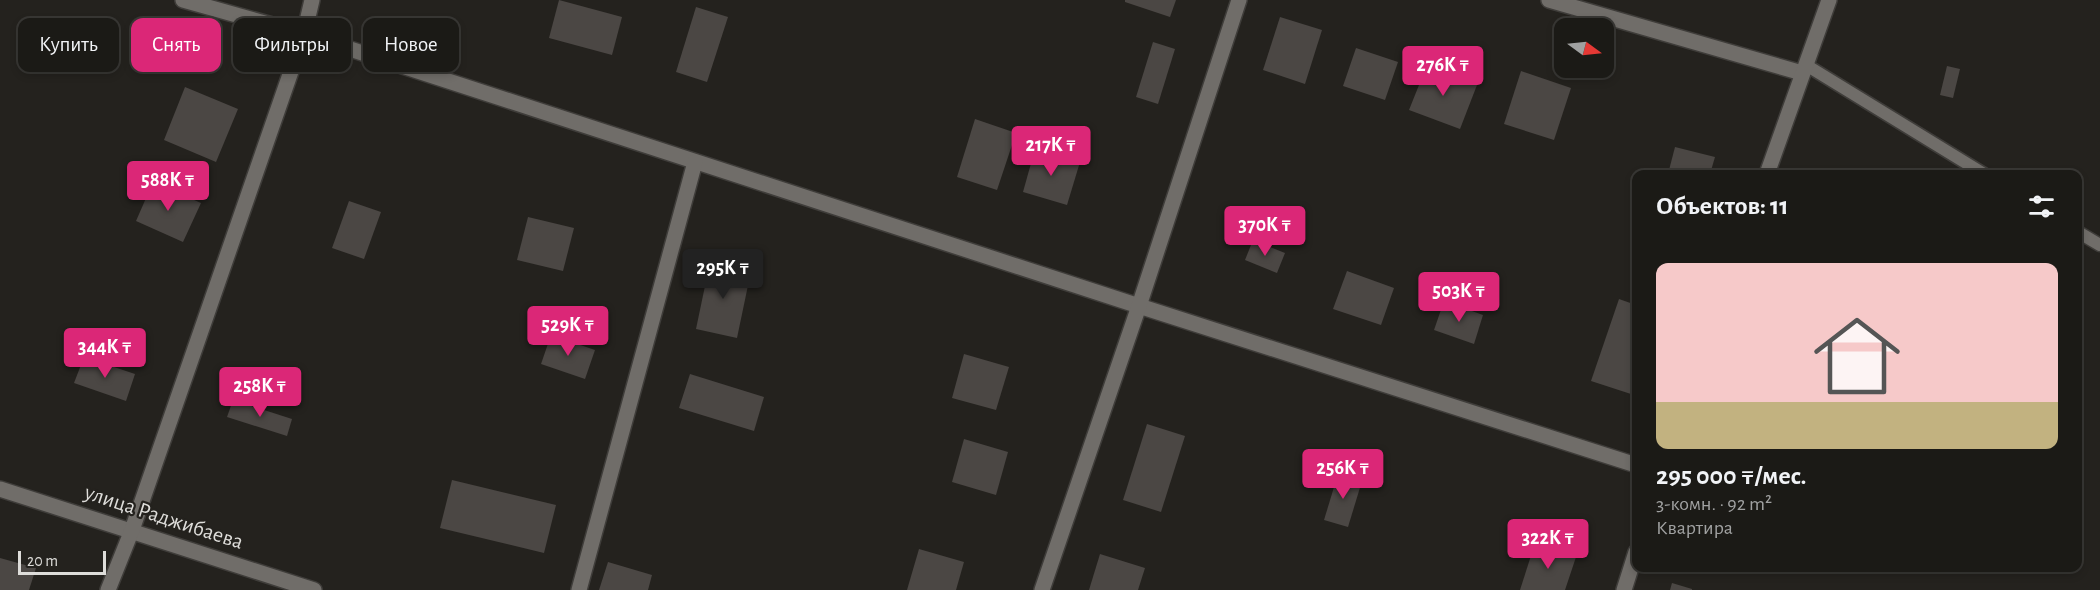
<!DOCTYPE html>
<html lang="ru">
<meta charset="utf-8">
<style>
body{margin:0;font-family:"Alegreya Sans",sans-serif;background:#282723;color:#f1f3f6;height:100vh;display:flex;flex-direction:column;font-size:22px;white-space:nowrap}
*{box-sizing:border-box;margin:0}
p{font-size:20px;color:#a0a1a1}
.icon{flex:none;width:33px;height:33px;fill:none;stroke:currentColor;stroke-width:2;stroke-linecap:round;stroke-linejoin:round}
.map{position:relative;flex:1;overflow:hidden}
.panel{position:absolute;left:1632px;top:170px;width:450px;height:402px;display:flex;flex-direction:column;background:#1b1a16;border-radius:12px;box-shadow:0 3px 9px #0003,0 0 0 2px #393835}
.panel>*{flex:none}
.guide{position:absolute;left:18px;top:18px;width:570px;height:54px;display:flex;gap:12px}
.needle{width:39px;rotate:105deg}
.tools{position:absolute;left:1554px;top:18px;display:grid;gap:12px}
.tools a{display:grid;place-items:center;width:60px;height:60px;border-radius:12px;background:#1b1a16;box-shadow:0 3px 9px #0003,0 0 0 2px #393835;font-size:30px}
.scale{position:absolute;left:18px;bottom:15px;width:88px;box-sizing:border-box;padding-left:6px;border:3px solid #deddda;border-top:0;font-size:16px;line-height:21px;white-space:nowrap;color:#deddda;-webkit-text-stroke:4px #24221e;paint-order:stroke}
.price{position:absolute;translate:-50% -51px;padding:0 14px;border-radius:6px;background:#db2777;color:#fff;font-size:20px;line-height:39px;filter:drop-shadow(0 2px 3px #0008)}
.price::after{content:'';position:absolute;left:50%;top:36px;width:18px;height:14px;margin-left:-9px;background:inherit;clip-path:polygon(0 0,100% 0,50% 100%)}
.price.active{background:#222;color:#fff}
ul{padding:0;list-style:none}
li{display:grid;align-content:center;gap:12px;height:318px;padding:0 24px}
li span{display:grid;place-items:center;height:186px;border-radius:12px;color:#555}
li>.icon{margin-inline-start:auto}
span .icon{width:108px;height:108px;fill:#fffc;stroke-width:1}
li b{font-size:26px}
h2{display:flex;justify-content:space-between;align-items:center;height:72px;padding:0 24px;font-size:26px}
.tag{padding:0 21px;border-radius:12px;background:#1b1a16;box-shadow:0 3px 9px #0003,0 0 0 2px #393835;font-size:21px;line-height:54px}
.tag.active{background:#db2777;color:#fff}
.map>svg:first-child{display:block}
.building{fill:#4b4744}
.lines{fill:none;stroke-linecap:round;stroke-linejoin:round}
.lane-casing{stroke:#3f3d3a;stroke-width:15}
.street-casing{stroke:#3f3d3a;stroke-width:18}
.lane{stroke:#706d69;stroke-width:12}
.street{stroke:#706d69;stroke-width:15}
.labels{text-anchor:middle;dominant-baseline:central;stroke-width:4.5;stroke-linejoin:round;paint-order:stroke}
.street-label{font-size:22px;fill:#deddda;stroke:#24221e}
</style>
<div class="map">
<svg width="2100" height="590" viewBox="0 0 2100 590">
<rect width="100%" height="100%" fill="#24221e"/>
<g class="building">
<polygon points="559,0 622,17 612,55 549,38"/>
<polygon points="1125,0 1176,0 1170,17 1125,2"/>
<polygon points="696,7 728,17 707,82 676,72"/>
<polygon points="1280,17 1322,30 1305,84 1263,70"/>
<polygon points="1153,42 1175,49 1158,104 1136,97"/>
<polygon points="1356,48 1398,62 1385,100 1343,86"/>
<polygon points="1427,65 1477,85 1460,129 1409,110"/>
<polygon points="1947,66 1960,69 1953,98 1940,95"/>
<polygon points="1521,71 1571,88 1554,140 1504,124"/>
<polygon points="185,87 238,109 216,162 164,140"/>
<polygon points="975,119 1016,133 997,190 957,177"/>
<polygon points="1675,147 1715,157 1710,174 1668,174"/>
<polygon points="1035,149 1080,162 1067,205 1023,192"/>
<polygon points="153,182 201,203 183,242 136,221"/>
<polygon points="349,201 381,212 364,259 332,248"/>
<polygon points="528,217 574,228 563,271 517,260"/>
<polygon points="1253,240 1285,253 1277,273 1245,260"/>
<polygon points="710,262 751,271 737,338 696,329"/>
<polygon points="1347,271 1394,288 1381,325 1333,309"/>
<polygon points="1619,299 1636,305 1636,388 1634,395 1591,381"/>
<polygon points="1444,301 1483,315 1474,344 1434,330"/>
<polygon points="551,335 595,350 585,379 541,364"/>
<polygon points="964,354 1009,367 996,410 952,398"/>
<polygon points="84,357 135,374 126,401 74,383"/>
<polygon points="690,374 764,397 754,431 679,408"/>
<polygon points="233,400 292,419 287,436 227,417"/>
<polygon points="1147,424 1185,436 1161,512 1123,500"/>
<polygon points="964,439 1008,452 996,495 952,482"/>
<polygon points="1338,474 1362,481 1348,527 1324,520"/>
<polygon points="452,480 556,505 544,553 440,528"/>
<polygon points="1535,543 1576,557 1565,590 1520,590"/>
<polygon points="919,549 964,562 956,590 907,590"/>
<polygon points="1100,554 1145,568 1138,590 1089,590"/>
<polygon points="0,558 36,568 29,590 0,590"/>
<polygon points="608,562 652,575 648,590 599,590"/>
<polygon points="1672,583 1692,589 1692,590 1670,590"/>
</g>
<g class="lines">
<defs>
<g id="lane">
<polyline points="1806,65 1984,174"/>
<polyline points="2078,232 2100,245"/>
</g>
<g id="street">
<polyline points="183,0 304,34 1139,306 1636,465"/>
<polyline points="1549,0 1802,73"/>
<polyline points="1767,174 1829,0"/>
<polyline points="0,489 314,590"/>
<polyline points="108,590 132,530 304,34 312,0"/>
<polyline points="579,590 695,162"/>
<polyline points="1042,590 1139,306 1239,0"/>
<polyline points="1624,590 1636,552"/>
</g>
</defs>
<use href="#lane" class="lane-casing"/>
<use href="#street" class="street-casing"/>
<use href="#lane" class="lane"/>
<use href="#street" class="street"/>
</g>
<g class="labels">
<g class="street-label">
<text transform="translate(164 517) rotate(18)">улица Раджибаева</text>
</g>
</g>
</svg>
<div class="tools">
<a><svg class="needle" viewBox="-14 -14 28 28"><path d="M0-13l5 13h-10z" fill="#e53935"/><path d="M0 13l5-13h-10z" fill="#a0a1a1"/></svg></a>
</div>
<div class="scale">20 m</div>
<b class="price" style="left:1443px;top:97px">276K ₸</b>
<b class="price" style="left:1051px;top:177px">217K ₸</b>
<b class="price" style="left:168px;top:212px">588K ₸</b>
<b class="price" style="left:1265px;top:257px">370K ₸</b>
<b class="price active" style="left:723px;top:300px">295K ₸</b>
<b class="price" style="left:1459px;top:323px">503K ₸</b>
<b class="price" style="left:568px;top:357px">529K ₸</b>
<b class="price" style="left:105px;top:379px">344K ₸</b>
<b class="price" style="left:260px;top:418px">258K ₸</b>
<b class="price" style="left:1343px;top:500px">256K ₸</b>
<b class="price" style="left:1548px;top:570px">322K ₸</b>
<div class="guide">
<a class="tag">Купить</a>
<a class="tag active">Снять</a>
<a class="tag">Фильтры</a>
<a class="tag">Новое</a>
</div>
<section class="panel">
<h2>Объектов: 11<svg class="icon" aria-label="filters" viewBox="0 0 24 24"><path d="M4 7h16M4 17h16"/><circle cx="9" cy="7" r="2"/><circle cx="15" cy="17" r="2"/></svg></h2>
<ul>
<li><span style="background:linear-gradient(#f6c9c9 75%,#c2b280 0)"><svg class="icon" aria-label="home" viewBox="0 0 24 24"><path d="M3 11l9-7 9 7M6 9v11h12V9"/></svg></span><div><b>295 000 ₸/мес.</b><p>3-комн. · 92 m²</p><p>Квартира</p></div></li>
</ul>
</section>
</div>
